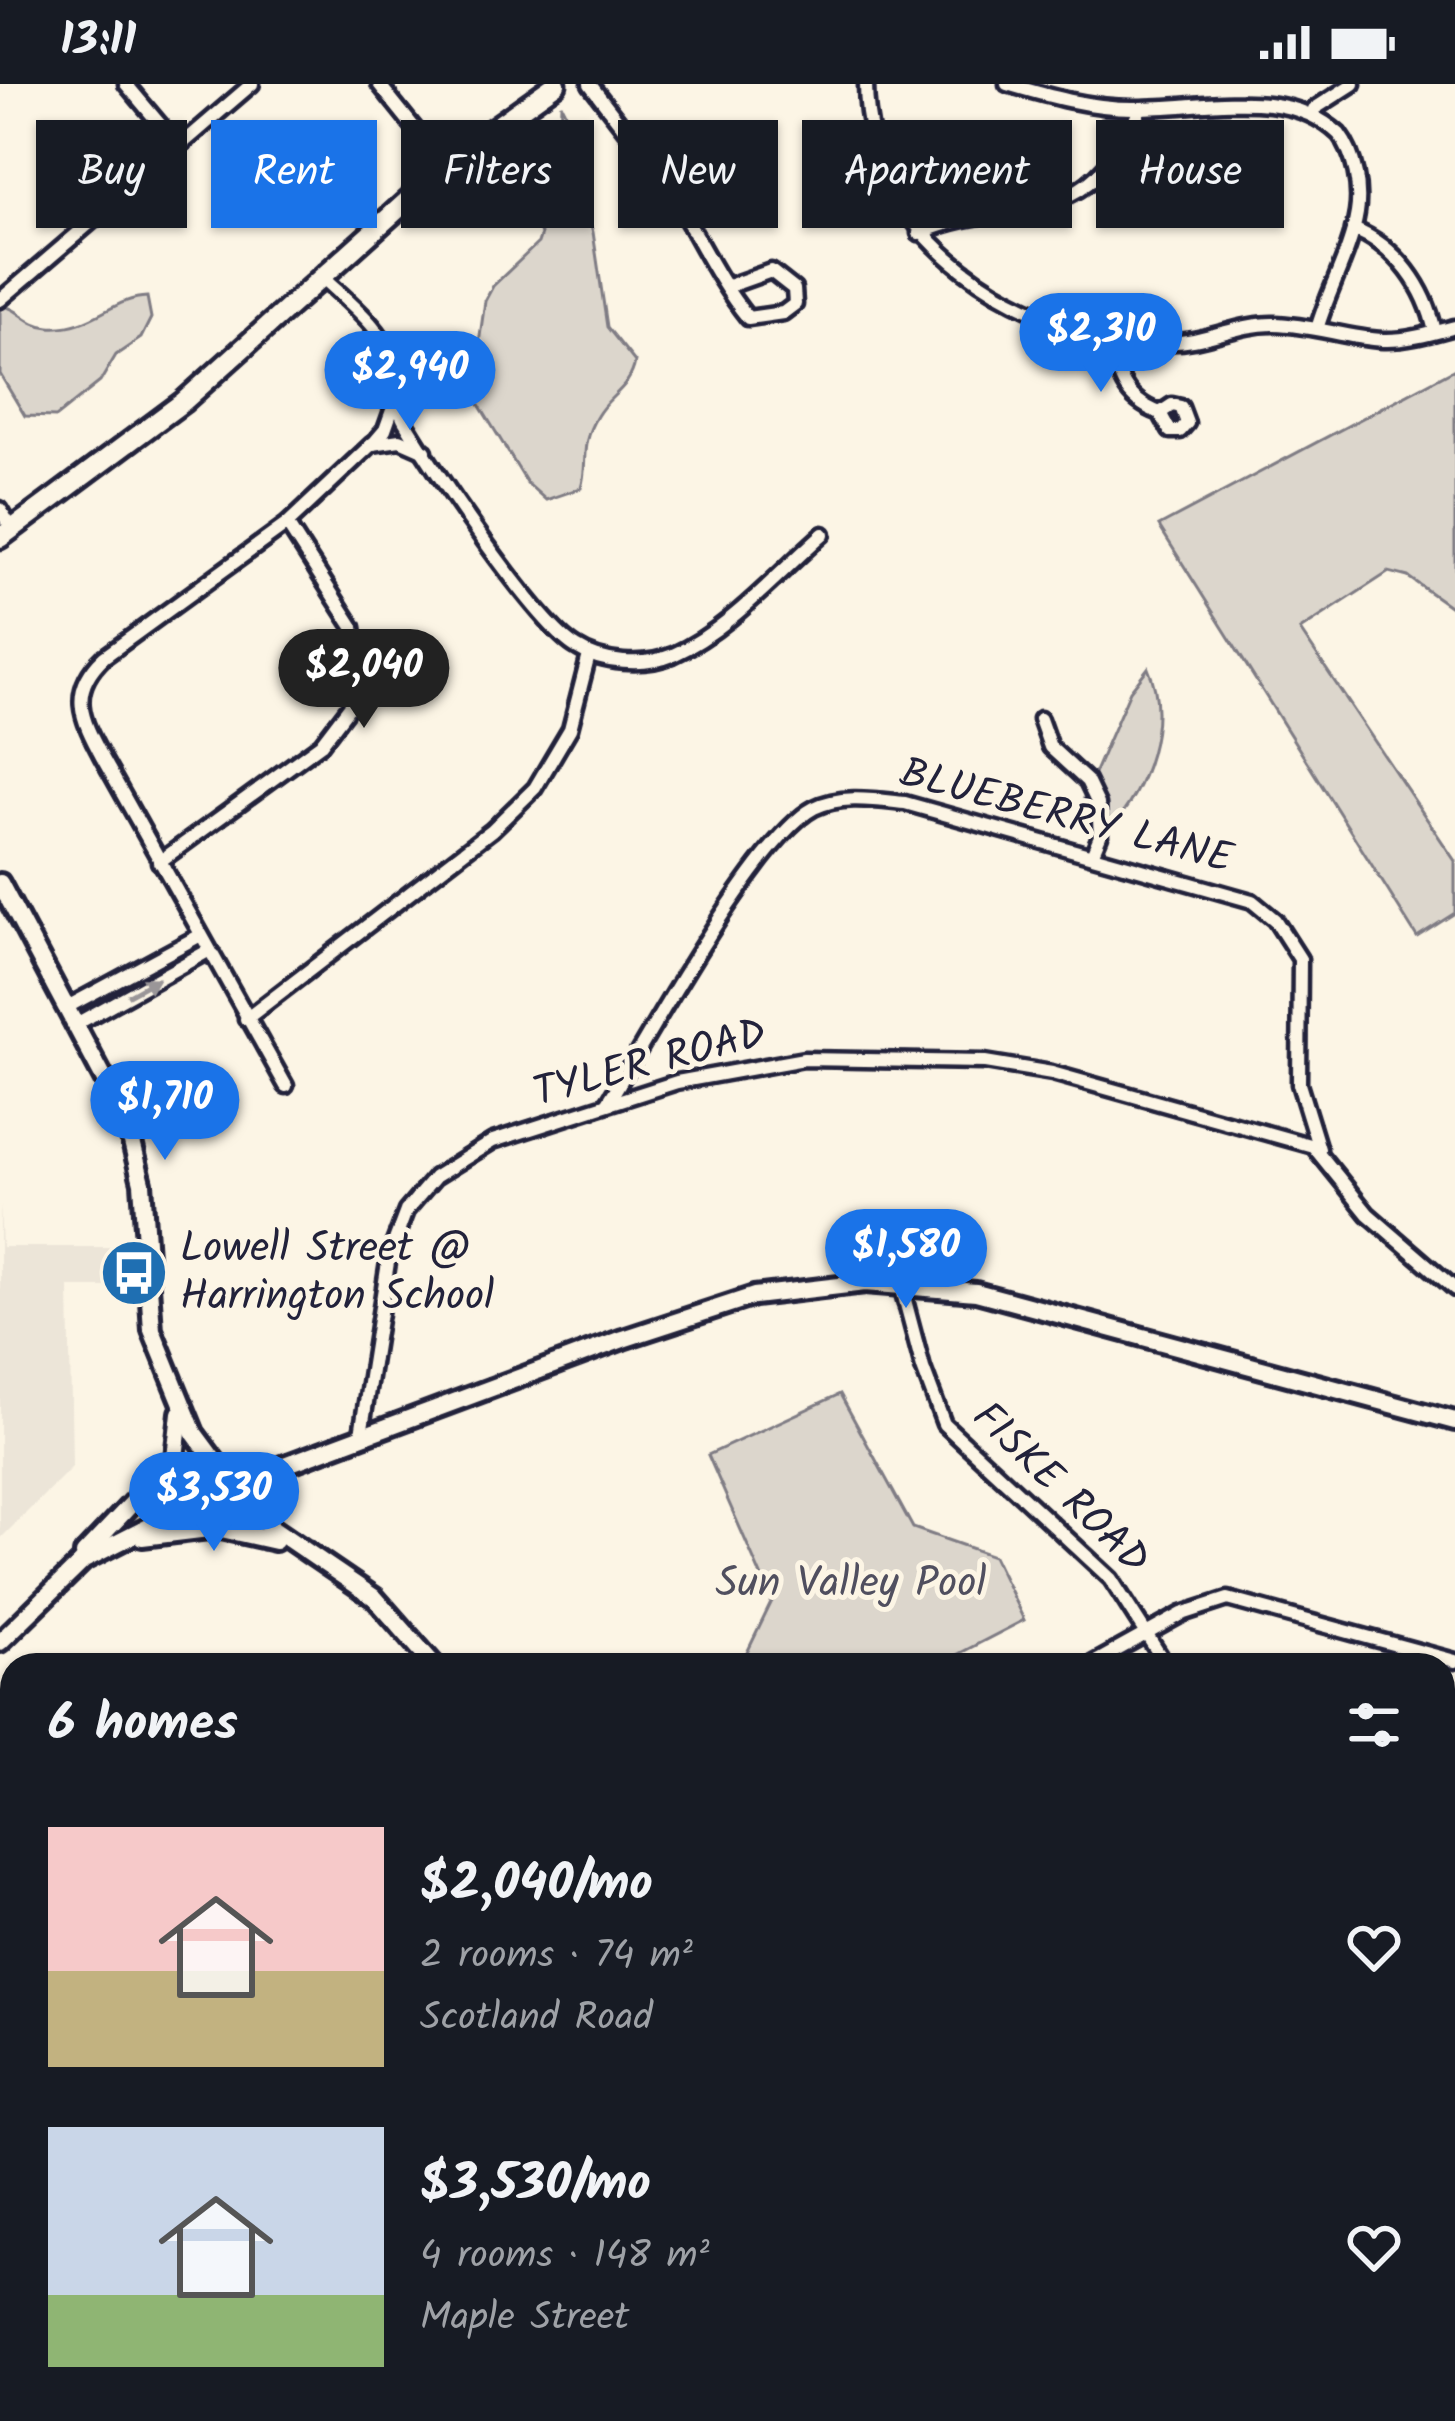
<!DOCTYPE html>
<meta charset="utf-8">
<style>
body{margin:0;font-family:Kalam,sans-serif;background:#20242c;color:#f1f3f6;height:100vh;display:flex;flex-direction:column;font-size:45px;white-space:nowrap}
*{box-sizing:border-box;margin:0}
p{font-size:39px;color:#9ea1a6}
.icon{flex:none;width:66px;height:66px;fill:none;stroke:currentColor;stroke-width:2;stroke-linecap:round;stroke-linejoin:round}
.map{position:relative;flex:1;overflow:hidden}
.sheet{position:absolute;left:0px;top:1569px;width:1455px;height:768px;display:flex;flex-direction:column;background:#171b24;border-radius:36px 36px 0 0;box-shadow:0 3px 9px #0004}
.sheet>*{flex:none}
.top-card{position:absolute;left:36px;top:36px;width:1383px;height:108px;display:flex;gap:24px}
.price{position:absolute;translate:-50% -102px;padding:0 27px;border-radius:42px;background:#1a73e8;color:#fff;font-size:39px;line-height:78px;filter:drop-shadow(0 3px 6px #0008)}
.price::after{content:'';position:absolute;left:50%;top:72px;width:36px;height:27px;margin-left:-18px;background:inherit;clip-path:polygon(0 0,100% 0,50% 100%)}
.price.selected{background:#222;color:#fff}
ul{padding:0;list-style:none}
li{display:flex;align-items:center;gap:36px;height:300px;padding:0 48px}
li span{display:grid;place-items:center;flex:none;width:336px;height:240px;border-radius:0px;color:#555}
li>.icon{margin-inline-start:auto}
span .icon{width:144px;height:144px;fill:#fffc;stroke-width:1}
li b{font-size:51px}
h2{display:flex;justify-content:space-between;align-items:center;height:144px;padding:0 48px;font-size:51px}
.tag{padding:0 42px;border-radius:0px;background:#171b24;box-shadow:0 3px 9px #0004;font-size:42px;line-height:108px}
.tag.selected{background:#1a73e8;color:#fff}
.status{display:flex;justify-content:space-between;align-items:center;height:84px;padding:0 60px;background:#171b24;direction:ltr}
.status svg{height:33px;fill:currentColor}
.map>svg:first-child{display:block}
.built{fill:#ece5d8}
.green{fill:#dcd6cc;stroke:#7f7c84;stroke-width:3}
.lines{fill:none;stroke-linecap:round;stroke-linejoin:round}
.stream{stroke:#78757e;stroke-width:3}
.street-casing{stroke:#22223b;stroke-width:21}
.secondary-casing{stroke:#22223b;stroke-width:26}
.primary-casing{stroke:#22223b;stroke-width:27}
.street{stroke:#fcf5e5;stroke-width:12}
.secondary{stroke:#fcf5e5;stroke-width:16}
.primary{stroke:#fcf5e5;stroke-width:18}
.oneway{fill:#9a9698}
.labels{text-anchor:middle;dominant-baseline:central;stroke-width:10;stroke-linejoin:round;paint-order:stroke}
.street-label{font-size:42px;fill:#22223b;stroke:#fcf5e5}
.poi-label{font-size:42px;fill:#22223b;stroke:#fcf5e5;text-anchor:start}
.park-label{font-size:42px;fill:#504f5f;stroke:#fcf5e5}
</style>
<div class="status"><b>13:11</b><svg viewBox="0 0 49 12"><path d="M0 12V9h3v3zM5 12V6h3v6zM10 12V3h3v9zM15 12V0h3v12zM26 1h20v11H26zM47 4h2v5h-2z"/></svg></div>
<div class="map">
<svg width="1455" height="2337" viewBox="0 0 1455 2337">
<rect width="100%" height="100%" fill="#fcf5e5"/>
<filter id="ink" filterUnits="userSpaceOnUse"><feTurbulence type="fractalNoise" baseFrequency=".00833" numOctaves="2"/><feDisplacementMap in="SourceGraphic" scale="24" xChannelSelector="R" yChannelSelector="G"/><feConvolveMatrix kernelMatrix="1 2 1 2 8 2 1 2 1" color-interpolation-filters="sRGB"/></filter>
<g filter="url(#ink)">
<polygon class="built" points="0,1121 2,1163 128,1163 130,1203 69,1203 72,1383 0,1455"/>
<g class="green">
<path d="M 561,20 L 574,46 L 570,80 L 593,148 L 607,243 L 635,278 C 630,305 609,311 597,332 C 578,363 589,379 581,404 L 546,416 L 527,399 L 472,309 L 485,217 L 493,202 L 538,159 L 541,150 L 522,115 L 559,74 Z"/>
<path d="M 147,213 L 151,234 L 141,254 L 116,271 L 100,298 L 56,333 L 25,332 L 0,290 L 0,221 C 20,224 26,241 49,243 C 92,246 112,214 147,213 Z"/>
<polygon points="1455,285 1455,526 1408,493 1389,488 1300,546 1455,777 1455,829 1417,853 1159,442"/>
<path d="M 1148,584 C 1171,635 1146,708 1109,745 L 1093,741 L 1083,725 L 1084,713 L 1130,607 Z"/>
<polygon points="840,1310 913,1444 993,1472 1024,1536 937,1581 741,1581 772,1517 708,1371"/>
<polygon points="12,1873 12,1969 0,1946 0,1883"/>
<polygon points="1455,2132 1455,2337 1444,2337 1438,2325 1443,2325 1443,2148"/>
</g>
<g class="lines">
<polyline class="stream" points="0,1680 12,1666"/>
<defs>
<g id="street">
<polyline points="126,0 179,63"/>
<polyline points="379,0 445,82"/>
<path d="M 590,0 C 616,35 645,69 669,106 C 696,148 716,195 748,234 L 783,229 L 795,220 L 794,205 L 771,187 L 726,203"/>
<path d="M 866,0 C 867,157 1022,252 1167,258 C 1203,260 1238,239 1275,240 C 1312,241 1347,254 1383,256 C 1406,257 1433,249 1455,243"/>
<path d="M 1007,0 C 1048,12 1090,24 1133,24 C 1205,25 1285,0 1339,50 C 1355,71 1361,104 1357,129 C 1351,167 1329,205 1318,242"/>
<polyline points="1314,25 1353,0"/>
<path d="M 1353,145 C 1397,162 1426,204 1435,248"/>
<path d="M 919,149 C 1019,109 1086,151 1140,25"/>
<path d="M 322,193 C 348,218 388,247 395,285 C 398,303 395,322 405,338 C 432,384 536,539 576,563 C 602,580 644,583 673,571 C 729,546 777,490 823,450"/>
<polyline points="0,216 252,0"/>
<path d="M 1112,254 C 1117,291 1123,315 1160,329 L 1172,321 L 1181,323 L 1187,339 L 1180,347 L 1170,347 L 1160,329"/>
<polyline points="373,360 385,346 396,315"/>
<polyline points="0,425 12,445"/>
<polyline points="1040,635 1050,663 1087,697 1098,720 1100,752 1092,771"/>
<polyline points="159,778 321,660 350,622 359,587 353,543 287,440"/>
<polyline points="69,922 199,852"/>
<polyline points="246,935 492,746 535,704 570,645 589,571"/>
<polyline points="78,939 208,867"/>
<path d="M 286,1002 L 102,673 C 81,634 68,607 104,573 L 287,440 L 372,360 L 400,356 L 425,367"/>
<path d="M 607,1020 C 648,955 755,755 814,724 C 841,710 876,716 905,719 L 1252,817 L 1275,836 L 1300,875 L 1299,1000 L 1319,1065"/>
<polyline points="901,1201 923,1284 944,1340 1111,1495 1166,1581"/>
<polyline points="361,1350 389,1172 406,1127 435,1093 493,1057 677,998 804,975 985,978 1052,989 1313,1062 1368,1130 1455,1205"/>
<polyline points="1090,1581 1182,1530 1228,1515 1455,1577"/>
<polyline points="0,1853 12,1837"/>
<polyline points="1443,1968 1455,1957"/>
<polyline points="0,2144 12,2149"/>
<polyline points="480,2325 486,2337"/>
<polyline points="1059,2325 1065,2337"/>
<polyline points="1311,2325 1318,2337"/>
<polyline points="108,2337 116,2325"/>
<polyline points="350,2337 352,2325"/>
<polyline points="599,2337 608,2325"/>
<polyline points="1148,2337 1158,2325"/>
</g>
<g id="secondary">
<polyline points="0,799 127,1038 142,1099 152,1246 194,1349 256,1433 375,1514 434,1581"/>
<polyline points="142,1453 217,1444 275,1457"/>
<polyline points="84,1470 175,1374 180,1329"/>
<polyline points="0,1558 84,1476 229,1402 623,1255 754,1212 865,1199 976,1208 1455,1337"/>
<polyline points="848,2325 854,2337"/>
</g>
<polyline id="primary" points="0,454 183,318 466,64 556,0"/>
</defs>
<use href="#street" class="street-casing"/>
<use href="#secondary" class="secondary-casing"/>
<use href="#primary" class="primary-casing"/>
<use href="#street" class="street"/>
<use href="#secondary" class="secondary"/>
<use href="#primary" class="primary"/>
</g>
<defs><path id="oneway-solid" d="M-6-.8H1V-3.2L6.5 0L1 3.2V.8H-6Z" transform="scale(3)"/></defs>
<use class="oneway" href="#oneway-solid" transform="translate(143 903) rotate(-29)"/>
</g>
<defs>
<symbol id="bus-disc" viewBox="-11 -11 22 22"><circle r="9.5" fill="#1f6fb2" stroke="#fcf5e5"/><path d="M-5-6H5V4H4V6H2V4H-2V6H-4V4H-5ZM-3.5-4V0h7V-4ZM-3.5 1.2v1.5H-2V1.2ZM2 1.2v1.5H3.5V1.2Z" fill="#fff"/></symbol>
</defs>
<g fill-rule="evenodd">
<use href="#bus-disc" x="96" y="1151" width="76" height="76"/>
</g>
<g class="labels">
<g class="street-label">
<text transform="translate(1066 733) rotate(15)">BLUEBERRY LANE</text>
<text transform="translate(650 980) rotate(-15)">TYLER ROAD</text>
<text transform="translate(1060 1405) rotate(44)">FISKE ROAD</text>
</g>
<g class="poi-label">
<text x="180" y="1165">Lowell Street @<tspan x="180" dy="48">Harrington School</tspan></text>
</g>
<g class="park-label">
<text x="851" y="1500">Sun Valley Pool</text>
</g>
</g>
</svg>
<b class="price" style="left:1101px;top:311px">$2,310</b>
<b class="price" style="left:410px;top:349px">$2,940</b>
<b class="price selected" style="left:364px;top:647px">$2,040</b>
<b class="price" style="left:165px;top:1079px">$1,710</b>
<b class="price" style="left:906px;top:1227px">$1,580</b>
<b class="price" style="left:214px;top:1470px">$3,530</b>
<div class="top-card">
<a class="tag">Buy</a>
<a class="tag selected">Rent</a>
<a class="tag">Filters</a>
<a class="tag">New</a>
<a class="tag">Apartment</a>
<a class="tag">House</a>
</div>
<section class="sheet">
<h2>6 homes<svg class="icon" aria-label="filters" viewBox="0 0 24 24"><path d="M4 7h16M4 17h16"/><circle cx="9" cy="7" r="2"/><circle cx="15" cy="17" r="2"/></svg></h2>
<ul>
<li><span style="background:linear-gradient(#f6c9c9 60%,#c2b280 0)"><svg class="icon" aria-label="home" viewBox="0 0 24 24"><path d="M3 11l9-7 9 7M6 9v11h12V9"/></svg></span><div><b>$2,040/mo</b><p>2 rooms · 74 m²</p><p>Scotland Road</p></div><svg class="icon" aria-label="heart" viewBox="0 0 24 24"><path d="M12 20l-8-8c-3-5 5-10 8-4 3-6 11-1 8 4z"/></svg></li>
<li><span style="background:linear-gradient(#c9d6e8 70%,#8fb573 0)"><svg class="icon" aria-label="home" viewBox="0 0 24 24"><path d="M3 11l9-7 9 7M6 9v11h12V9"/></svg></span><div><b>$3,530/mo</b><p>4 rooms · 148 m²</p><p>Maple Street</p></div><svg class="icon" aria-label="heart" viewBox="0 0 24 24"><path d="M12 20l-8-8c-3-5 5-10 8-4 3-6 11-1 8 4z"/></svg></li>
</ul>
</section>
</div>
